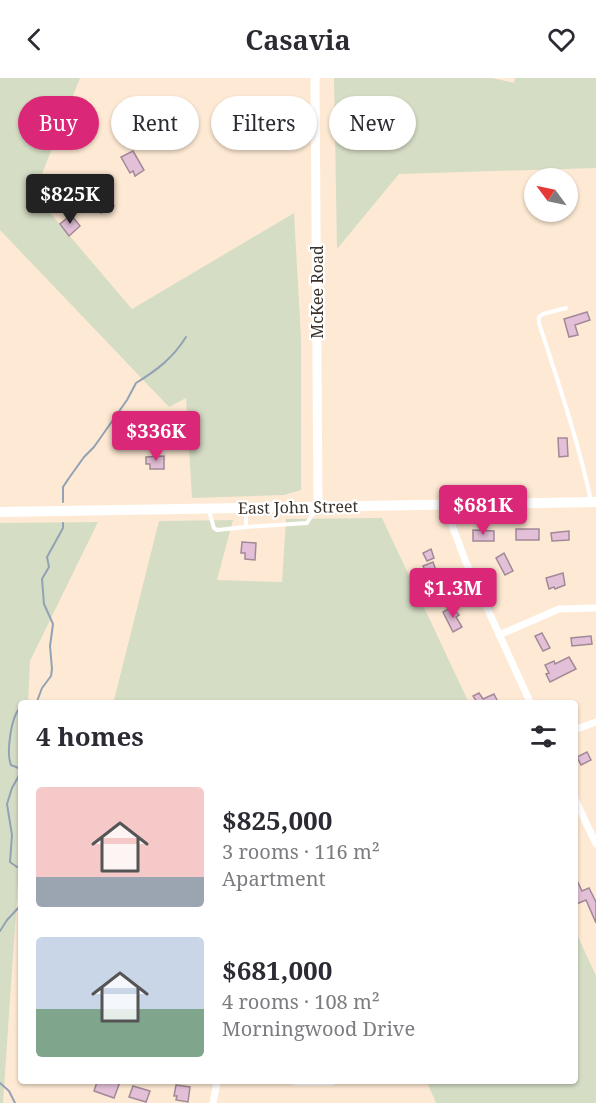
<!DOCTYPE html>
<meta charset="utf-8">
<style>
body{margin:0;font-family:"Noto Serif",serif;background:#f7f7f7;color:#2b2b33;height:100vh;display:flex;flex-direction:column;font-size:22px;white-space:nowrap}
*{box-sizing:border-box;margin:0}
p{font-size:20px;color:#7c7c81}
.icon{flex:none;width:33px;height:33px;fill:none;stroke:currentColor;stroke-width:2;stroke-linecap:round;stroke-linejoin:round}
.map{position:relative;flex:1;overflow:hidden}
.sheet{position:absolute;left:18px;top:622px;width:560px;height:384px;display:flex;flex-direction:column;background:#fff;border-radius:6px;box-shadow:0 2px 4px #0004}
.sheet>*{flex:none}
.banner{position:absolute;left:18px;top:18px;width:561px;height:54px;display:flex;gap:12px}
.needle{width:39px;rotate:303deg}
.controls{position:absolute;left:524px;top:90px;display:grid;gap:12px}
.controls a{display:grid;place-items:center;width:54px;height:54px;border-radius:50%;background:#fff;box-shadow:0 2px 4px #0004;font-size:30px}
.price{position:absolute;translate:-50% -51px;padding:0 14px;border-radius:6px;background:#db2777;color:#fff;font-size:20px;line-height:39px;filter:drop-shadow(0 2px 3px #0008)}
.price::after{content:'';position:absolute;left:50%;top:36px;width:18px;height:14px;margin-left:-9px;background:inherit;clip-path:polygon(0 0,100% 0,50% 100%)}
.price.selected{background:#222;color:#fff}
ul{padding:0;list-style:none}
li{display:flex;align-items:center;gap:18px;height:150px;padding:0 18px}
li span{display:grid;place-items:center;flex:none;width:168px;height:120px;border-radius:6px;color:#555}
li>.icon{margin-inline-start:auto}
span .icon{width:72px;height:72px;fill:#fffc;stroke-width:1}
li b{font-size:26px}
h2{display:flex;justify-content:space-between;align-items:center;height:72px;padding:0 18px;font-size:26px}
.chip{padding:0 21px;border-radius:27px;background:#fff;box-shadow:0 2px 4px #0004;font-size:21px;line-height:54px}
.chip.selected{background:#db2777;color:#fff}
header{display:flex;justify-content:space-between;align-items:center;height:78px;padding:0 18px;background:#fff;font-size:27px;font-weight:700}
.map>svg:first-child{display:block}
.green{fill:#d6ddc5}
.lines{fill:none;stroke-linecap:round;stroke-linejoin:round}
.stream{stroke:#92a2b4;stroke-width:2}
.building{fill:#e3c0d7;stroke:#a18998;stroke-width:1.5}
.service{stroke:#fff;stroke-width:4}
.minor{stroke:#fff;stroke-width:7}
.tertiary{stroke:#fff;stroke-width:9}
.secondary{stroke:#fff;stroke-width:10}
.labels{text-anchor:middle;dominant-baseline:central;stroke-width:4.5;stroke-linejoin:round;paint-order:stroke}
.street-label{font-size:16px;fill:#3b332b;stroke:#fff}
</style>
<header><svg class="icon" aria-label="back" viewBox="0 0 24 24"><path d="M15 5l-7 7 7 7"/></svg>Casavia<svg class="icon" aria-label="heart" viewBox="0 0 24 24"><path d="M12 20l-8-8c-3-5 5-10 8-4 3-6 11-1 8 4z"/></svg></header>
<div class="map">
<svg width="596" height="1025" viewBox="0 0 596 1025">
<rect width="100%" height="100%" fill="#feead4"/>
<g class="green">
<polygon points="0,0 80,0 34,116 132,231 294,135 301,260 301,412 284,417 192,420 186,320 169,329 0,152"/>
<polygon points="334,0 492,0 514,5 515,0 596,0 596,90 399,96 337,171"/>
<polygon points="382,440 469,625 113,626 159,443 233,442 217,502 282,504 286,441"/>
<polygon points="98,444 30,583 28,625 21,626 21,760 3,1025 0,1025 0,445"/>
<polygon points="575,852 596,898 596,1025 436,1025 427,1004 574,1004"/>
</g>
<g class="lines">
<g class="stream">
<path d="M 63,424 L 63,409 L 69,400 L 84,379 L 94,369 L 127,322 L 136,305 C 157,292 172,281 186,259"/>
<polyline points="36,626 42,610 51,598 52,591 50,568 53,546 44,526 42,501 49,489 47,479 63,450 63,445"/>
<path d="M 21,629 C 11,637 6,675 11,687 L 21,691"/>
<polyline points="21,694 12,710 7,726 12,757 10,784 17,789 21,788"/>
<polyline points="0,853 7,842 21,827"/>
<polyline points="0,1005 9,1013 15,1025"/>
</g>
</g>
<g class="building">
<polygon points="133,73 144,92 135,98 133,93 130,95 121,79"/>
<polygon points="78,102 84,109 62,129 56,122"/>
<polygon points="106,113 114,128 101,135 93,120"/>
<polygon points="71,137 80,148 69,158 60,146"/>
<polygon points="587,234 590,242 575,247 578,257 569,259 564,241"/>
<polygon points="558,360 567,360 568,378 559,379"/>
<polygon points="164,378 164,391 150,391 150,386 146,386 146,379"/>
<rect x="516" y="451" width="23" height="11"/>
<polygon points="473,452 494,453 494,463 473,463"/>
<polygon points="569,453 569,462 552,463 551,455"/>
<polygon points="242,464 256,465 255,482 245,481 245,475 241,475"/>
<polygon points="431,471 434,480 427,483 423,475"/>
<polygon points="504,475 513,493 505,497 496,480"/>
<polygon points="433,484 437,495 428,499 423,488"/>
<polygon points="563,495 565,507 555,511 554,509 549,511 546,500"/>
<polygon points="452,529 459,537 456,539 462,549 453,554 443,534"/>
<polygon points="542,555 550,570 543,573 535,558"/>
<polygon points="591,558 592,566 572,568 571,560"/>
<polygon points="569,579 576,591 550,604 546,596 549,595 545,587 554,583 555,586"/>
<polygon points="479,615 483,621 494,616 499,626 474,626 477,624 473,618"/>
<polygon points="587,674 591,682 581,687 577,679"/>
<polygon points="574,796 582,813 589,810 596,824 596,845 586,822 574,827"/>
<polygon points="97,1004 120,1004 114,1020 94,1013"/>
<polygon points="176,1007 190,1009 188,1024 176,1022 177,1018 174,1018"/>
<polygon points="133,1008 150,1013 146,1024 129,1019"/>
</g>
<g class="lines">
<g class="service">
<path d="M 566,230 L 543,236 L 539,239 L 539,245 C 558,304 578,362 591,423"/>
<polyline points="246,431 246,449 307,445 316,431"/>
<polyline points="209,433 214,450 217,452 246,449"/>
</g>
<g class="minor">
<polyline points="448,427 452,447 465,482 531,626"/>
<polyline points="499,557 559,531 596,530"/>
<polyline points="574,652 596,644"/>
<polyline points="574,719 596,766"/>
<polyline points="295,1004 331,1004"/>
<polyline points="213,1025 217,1004"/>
</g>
<polyline class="tertiary" points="315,0 318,429"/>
<polyline class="secondary" points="0,434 596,424"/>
</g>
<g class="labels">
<g class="street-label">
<text transform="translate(317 214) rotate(-90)">McKee Road</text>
<text transform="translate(298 429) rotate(-1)">East John Street</text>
</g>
</g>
</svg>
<div class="controls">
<a><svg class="needle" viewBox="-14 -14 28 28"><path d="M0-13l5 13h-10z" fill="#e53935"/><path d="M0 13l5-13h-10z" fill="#7c7c81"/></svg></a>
</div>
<b class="price selected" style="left:70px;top:147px">$825K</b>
<b class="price" style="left:156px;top:384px">$336K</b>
<b class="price" style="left:483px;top:458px">$681K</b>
<b class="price" style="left:453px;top:541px">$1.3M</b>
<div class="banner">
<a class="chip selected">Buy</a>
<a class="chip">Rent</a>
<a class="chip">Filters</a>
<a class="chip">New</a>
</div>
<section class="sheet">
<h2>4 homes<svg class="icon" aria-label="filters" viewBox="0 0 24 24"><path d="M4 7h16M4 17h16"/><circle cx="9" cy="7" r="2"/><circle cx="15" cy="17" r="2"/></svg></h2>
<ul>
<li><span style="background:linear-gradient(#f6c9c9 75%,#9aa5b1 0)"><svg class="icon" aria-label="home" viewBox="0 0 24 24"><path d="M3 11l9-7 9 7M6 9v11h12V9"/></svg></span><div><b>$825,000</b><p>3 rooms · 116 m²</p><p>Apartment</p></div></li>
<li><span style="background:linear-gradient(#c9d6e8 60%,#7fa58c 0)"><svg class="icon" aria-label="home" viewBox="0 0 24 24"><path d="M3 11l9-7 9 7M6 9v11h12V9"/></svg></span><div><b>$681,000</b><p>4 rooms · 108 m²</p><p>Morningwood Drive</p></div></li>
</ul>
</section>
</div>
